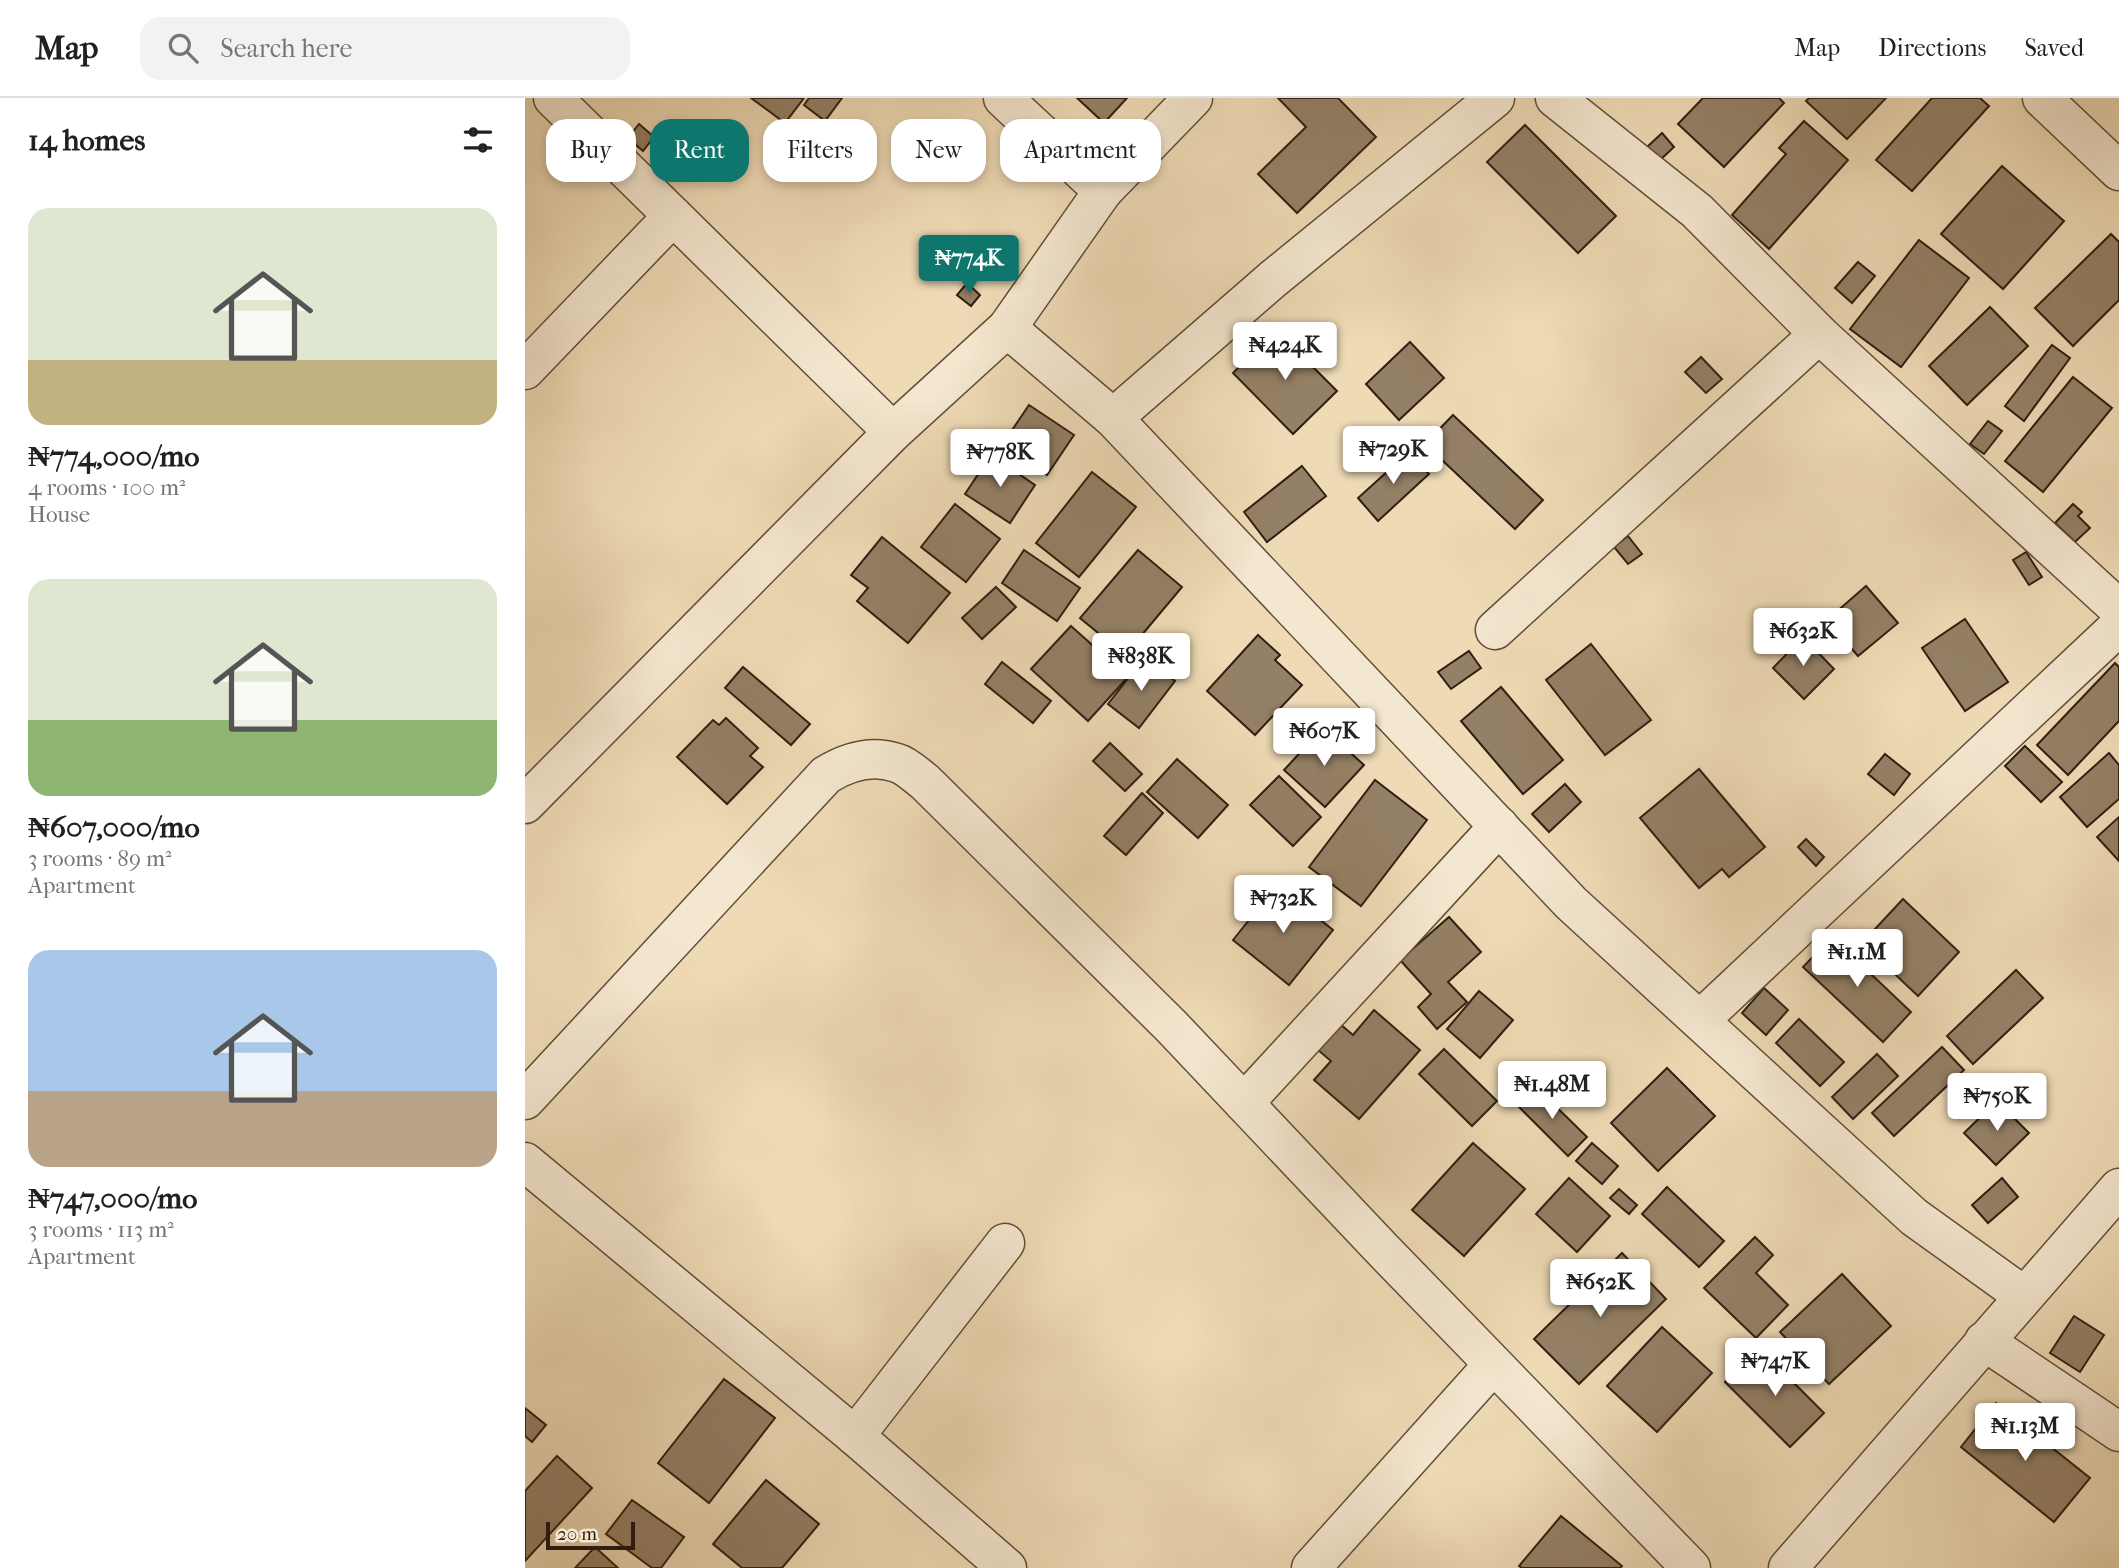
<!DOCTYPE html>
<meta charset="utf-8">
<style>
body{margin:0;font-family:"IM FELL French Canon",serif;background:#f2f2f2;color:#202124;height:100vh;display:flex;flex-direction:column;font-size:26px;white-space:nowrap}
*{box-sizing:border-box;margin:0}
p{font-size:23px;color:#757577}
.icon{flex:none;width:38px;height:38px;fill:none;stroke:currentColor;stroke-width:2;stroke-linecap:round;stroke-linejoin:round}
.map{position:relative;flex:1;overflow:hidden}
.details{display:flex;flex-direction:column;background:#fff;width:525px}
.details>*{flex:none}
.banner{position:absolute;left:21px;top:21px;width:665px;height:63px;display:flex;gap:14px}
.scale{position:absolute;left:21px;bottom:18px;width:89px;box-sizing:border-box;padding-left:7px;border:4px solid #321e10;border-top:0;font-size:19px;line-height:24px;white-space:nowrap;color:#321e10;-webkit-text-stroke:5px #f4e7cf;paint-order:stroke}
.price{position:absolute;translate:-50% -60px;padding:0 16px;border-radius:7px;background:#fff;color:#222;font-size:23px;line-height:46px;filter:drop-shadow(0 2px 4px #0008)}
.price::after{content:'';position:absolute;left:50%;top:42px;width:21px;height:16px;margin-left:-10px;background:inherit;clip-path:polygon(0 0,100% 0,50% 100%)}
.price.active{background:#0f766e;color:#fff}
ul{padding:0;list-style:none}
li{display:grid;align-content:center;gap:14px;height:371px;padding:0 28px}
li span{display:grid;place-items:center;height:217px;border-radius:21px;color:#555}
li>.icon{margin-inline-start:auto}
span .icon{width:126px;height:126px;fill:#fffc;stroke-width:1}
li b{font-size:30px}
h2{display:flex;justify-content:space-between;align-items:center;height:84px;padding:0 28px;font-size:30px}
.tag{padding:0 24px;border-radius:21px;background:#fff;box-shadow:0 4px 10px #0003;font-size:24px;line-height:63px}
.tag.active{background:#0f766e;color:#fff}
header{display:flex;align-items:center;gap:42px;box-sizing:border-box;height:98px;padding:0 35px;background:#fff;border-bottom:2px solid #e0e0e0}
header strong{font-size:33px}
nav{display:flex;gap:38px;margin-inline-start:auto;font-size:24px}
.search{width:490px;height:63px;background:#f2f2f2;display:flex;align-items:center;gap:18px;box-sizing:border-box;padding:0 24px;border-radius:21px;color:#757577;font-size:26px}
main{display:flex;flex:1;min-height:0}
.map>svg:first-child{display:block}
.building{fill:#948066;stroke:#321e10;stroke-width:2}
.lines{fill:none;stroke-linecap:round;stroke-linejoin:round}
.minor-casing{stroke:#614d39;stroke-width:41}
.minor{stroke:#f4e7cf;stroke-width:38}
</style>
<header>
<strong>Map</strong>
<div class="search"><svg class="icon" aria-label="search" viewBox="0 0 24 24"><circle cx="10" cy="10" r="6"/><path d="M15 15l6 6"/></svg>Search here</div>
<nav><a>Map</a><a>Directions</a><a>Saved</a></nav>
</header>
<main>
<section class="details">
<h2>14 homes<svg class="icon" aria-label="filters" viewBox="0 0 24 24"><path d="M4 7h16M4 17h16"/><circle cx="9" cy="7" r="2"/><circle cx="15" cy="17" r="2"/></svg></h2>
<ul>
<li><span style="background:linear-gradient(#dfe7d0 70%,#c2b280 0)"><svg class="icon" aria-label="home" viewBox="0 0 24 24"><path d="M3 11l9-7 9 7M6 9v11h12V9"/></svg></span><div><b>₦774,000/mo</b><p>4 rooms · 100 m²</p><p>House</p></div></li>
<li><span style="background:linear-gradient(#dfe7d0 65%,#8fb573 0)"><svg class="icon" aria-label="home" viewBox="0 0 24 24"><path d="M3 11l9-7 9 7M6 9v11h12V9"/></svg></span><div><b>₦607,000/mo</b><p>3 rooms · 89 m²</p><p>Apartment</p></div></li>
<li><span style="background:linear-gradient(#a9c7e8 65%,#b9a48a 0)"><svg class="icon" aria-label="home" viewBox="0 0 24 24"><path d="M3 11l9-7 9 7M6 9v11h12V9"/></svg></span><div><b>₦747,000/mo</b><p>3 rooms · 113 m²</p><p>Apartment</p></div></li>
</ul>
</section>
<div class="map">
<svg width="1594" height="1470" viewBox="0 0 1594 1470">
<rect width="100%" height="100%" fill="#eedab5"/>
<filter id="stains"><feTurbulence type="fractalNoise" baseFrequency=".00286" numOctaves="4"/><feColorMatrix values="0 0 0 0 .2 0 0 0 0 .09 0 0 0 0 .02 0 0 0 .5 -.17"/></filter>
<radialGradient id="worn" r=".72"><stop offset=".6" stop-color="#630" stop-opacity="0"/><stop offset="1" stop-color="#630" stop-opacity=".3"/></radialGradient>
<g class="building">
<polygon points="226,0 279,0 260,25"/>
<polygon points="284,0 317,0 300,23 279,7"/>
<polygon points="552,0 602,0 579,25"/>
<polygon points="753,0 813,0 851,39 772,115 733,76 781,29"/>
<polygon points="1178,0 1254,0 1259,5 1199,69 1153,26"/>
<polygon points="1284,0 1361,0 1322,41 1281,3"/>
<polygon points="1407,0 1455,0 1464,8 1387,93 1351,62"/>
<polygon points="1279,23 1323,62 1244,151 1207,117 1261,56 1254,50"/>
<polygon points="114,26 129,39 118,53 103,40"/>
<polygon points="1000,27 1091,118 1053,155 962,64"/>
<polygon points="1137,35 1149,49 1134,63 1121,50"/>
<polygon points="1477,68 1539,123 1478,191 1416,136"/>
<polygon points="1586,136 1594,144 1594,202 1548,248 1510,210"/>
<polygon points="1394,142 1444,180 1376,269 1325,231"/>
<polygon points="1333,164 1350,178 1327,205 1310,190"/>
<polygon points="442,185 455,197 446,208 432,197"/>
<polygon points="1465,209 1503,248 1442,307 1404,268"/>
<polygon points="751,232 812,293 768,336 708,275"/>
<polygon points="885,244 919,280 874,322 841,286"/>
<polygon points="1527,247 1545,260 1499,323 1480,308"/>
<polygon points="1176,259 1197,281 1181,295 1160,274"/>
<polygon points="1548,279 1587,310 1518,394 1480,363"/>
<polygon points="504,307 549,337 522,377 477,347"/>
<polygon points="928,317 1018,402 990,431 900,346"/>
<polygon points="1463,323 1477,333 1459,356 1445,346"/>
<polygon points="884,354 904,376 853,423 833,400"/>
<polygon points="466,357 510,387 485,425 440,396"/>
<polygon points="777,368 801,398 742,444 719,414"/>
<polygon points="567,374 611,409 554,479 511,445"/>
<polygon points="430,406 475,441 441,484 396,449"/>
<polygon points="1548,406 1557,414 1553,418 1565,430 1550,444 1530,425"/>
<polygon points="1103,438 1117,456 1103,466 1089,449"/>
<polygon points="357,439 425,495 383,545 332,503 343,490 326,477"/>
<polygon points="499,452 555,490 532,523 477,485"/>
<polygon points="613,452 657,489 600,557 555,520"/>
<polygon points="1501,454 1517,479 1504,487 1488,462"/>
<polygon points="1341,488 1373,525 1333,558 1302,522"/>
<polygon points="471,489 491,509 457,541 437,520"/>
<polygon points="1440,521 1483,584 1440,613 1397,550"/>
<polygon points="546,528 603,579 563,623 506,571"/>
<polygon points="733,537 755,557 750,562 777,587 730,637 682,593"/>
<polygon points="1278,539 1309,571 1279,601 1248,570"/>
<polygon points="1066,546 1126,622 1080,657 1021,582"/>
<polygon points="944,553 956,570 926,591 913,574"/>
<polygon points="619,560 650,583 614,630 583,606"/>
<polygon points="477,564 526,603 508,625 460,586"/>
<polygon points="1590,565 1594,569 1594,623 1543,677 1512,647"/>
<polygon points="218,569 285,626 266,647 200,590"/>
<polygon points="976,589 1038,662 998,696 936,623"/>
<polygon points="201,620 233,650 225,658 238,669 202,706 152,659 188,622 194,627"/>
<polygon points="798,630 839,667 800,709 759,672"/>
<polygon points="585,645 617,676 600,693 568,663"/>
<polygon points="1500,648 1537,684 1516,704 1480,668"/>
<polygon points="1584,655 1594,667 1594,701 1562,729 1535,699"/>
<polygon points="1360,656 1385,676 1369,697 1343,676"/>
<polygon points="652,661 703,707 673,740 622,694"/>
<polygon points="1174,671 1240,749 1204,779 1197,771 1174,790 1115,720"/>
<polygon points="754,678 796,719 768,748 725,707"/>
<polygon points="850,682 902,722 836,808 784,769"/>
<polygon points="1040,686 1056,704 1024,734 1007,716"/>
<polygon points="617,695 638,715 601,757 579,738"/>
<polygon points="1594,719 1594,763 1572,739"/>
<polygon points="1281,741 1299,759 1291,768 1273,749"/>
<polygon points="752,787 808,832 764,887 708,842"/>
<polygon points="1378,801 1434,854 1393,898 1337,845"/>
<polygon points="924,819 956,854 923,884 942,904 912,931 893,909 906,896 875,862"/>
<polygon points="1307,839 1386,914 1358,944 1278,869"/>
<polygon points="1491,872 1518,900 1448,966 1422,938"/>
<polygon points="1239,890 1263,912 1241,937 1217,915"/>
<polygon points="954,893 988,922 955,960 922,931"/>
<polygon points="849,912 895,952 834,1021 789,982 806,963 793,952 815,926 828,937"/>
<polygon points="1274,921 1319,964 1295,988 1251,945"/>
<polygon points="1417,949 1439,972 1369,1038 1347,1015"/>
<polygon points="919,951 972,1003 947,1028 894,976"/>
<polygon points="1352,956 1373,978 1328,1021 1307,999"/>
<polygon points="1142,970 1190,1018 1133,1073 1086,1025"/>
<polygon points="1010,988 1062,1039 1043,1058 991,1006"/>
<polygon points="1472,1003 1504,1035 1471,1067 1439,1035"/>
<polygon points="948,1045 1000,1091 939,1158 887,1112"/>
<polygon points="1067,1045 1093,1068 1077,1086 1051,1063"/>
<polygon points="1044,1080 1085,1118 1052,1154 1011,1116"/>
<polygon points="1477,1080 1493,1099 1463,1125 1447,1107"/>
<polygon points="1142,1089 1199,1143 1174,1169 1117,1116"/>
<polygon points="1094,1091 1112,1107 1104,1116 1085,1100"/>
<polygon points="1230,1139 1248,1157 1231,1175 1263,1207 1231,1240 1179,1190"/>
<polygon points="1097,1155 1141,1201 1054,1286 1009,1241"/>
<polygon points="1317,1176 1366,1228 1304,1286 1255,1234"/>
<polygon points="1549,1218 1579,1237 1555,1274 1525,1255"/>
<polygon points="1137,1229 1187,1275 1132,1334 1082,1288"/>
<polygon points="1234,1250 1299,1315 1265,1349 1200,1284"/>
<polygon points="199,1281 250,1320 184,1405 133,1365"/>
<polygon points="1471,1305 1565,1380 1529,1424 1436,1349"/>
<polygon points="0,1310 21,1327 7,1344 0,1338"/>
<polygon points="32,1358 67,1390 0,1463 0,1393"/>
<polygon points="241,1382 294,1426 257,1470 217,1470 188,1446"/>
<polygon points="107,1402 159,1439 136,1470 127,1470 81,1436"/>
<polygon points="1036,1418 1097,1468 1095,1470 997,1470 994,1468"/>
<polygon points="70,1449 93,1470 50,1470"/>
</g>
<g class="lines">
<defs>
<g id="minor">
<polyline points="28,0 368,334"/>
<polyline points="478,0 578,93"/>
<polyline points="1030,0 1172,113 1294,236 1594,511"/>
<polyline points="1517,0 1594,73"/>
<polyline points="482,230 588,320 1046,805 1389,1119 1499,1198"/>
<polyline points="0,272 148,118"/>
<polyline points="588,320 748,181 970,0"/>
<polyline points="970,532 1294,236"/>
<polyline points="0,706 368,334 482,230 578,93 668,0"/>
<polyline points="1175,922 1594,528"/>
<path d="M 0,1002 L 301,677 C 322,664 346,656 372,665 C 382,668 392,678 400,684 L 646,928 L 857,1151 L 1166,1470"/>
<polyline points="719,1005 974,728"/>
<polyline points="0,1064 330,1338 482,1470"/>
<polyline points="1459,1243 1594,1334"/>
<polyline points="330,1338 480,1145"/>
<polyline points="786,1470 968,1267"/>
<polyline points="1263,1470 1594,1090"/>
</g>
</defs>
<use href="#minor" class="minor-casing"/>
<use href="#minor" class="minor"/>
</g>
<rect width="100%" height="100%" filter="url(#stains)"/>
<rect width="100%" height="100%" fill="url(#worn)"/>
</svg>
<div class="scale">20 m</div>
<b class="price active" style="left:444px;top:197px">₦774K</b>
<b class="price" style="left:760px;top:284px">₦424K</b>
<b class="price" style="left:868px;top:388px">₦729K</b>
<b class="price" style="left:475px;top:391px">₦778K</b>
<b class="price" style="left:1278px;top:570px">₦632K</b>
<b class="price" style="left:616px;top:595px">₦838K</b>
<b class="price" style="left:799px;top:670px">₦607K</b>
<b class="price" style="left:758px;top:837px">₦732K</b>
<b class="price" style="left:1332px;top:891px">₦1.1M</b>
<b class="price" style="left:1027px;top:1023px">₦1.48M</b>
<b class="price" style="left:1472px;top:1035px">₦750K</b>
<b class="price" style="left:1075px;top:1221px">₦652K</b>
<b class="price" style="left:1250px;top:1300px">₦747K</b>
<b class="price" style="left:1500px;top:1365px">₦1.13M</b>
<div class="banner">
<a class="tag">Buy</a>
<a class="tag active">Rent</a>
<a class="tag">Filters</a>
<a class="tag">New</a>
<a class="tag">Apartment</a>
</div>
</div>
</main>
